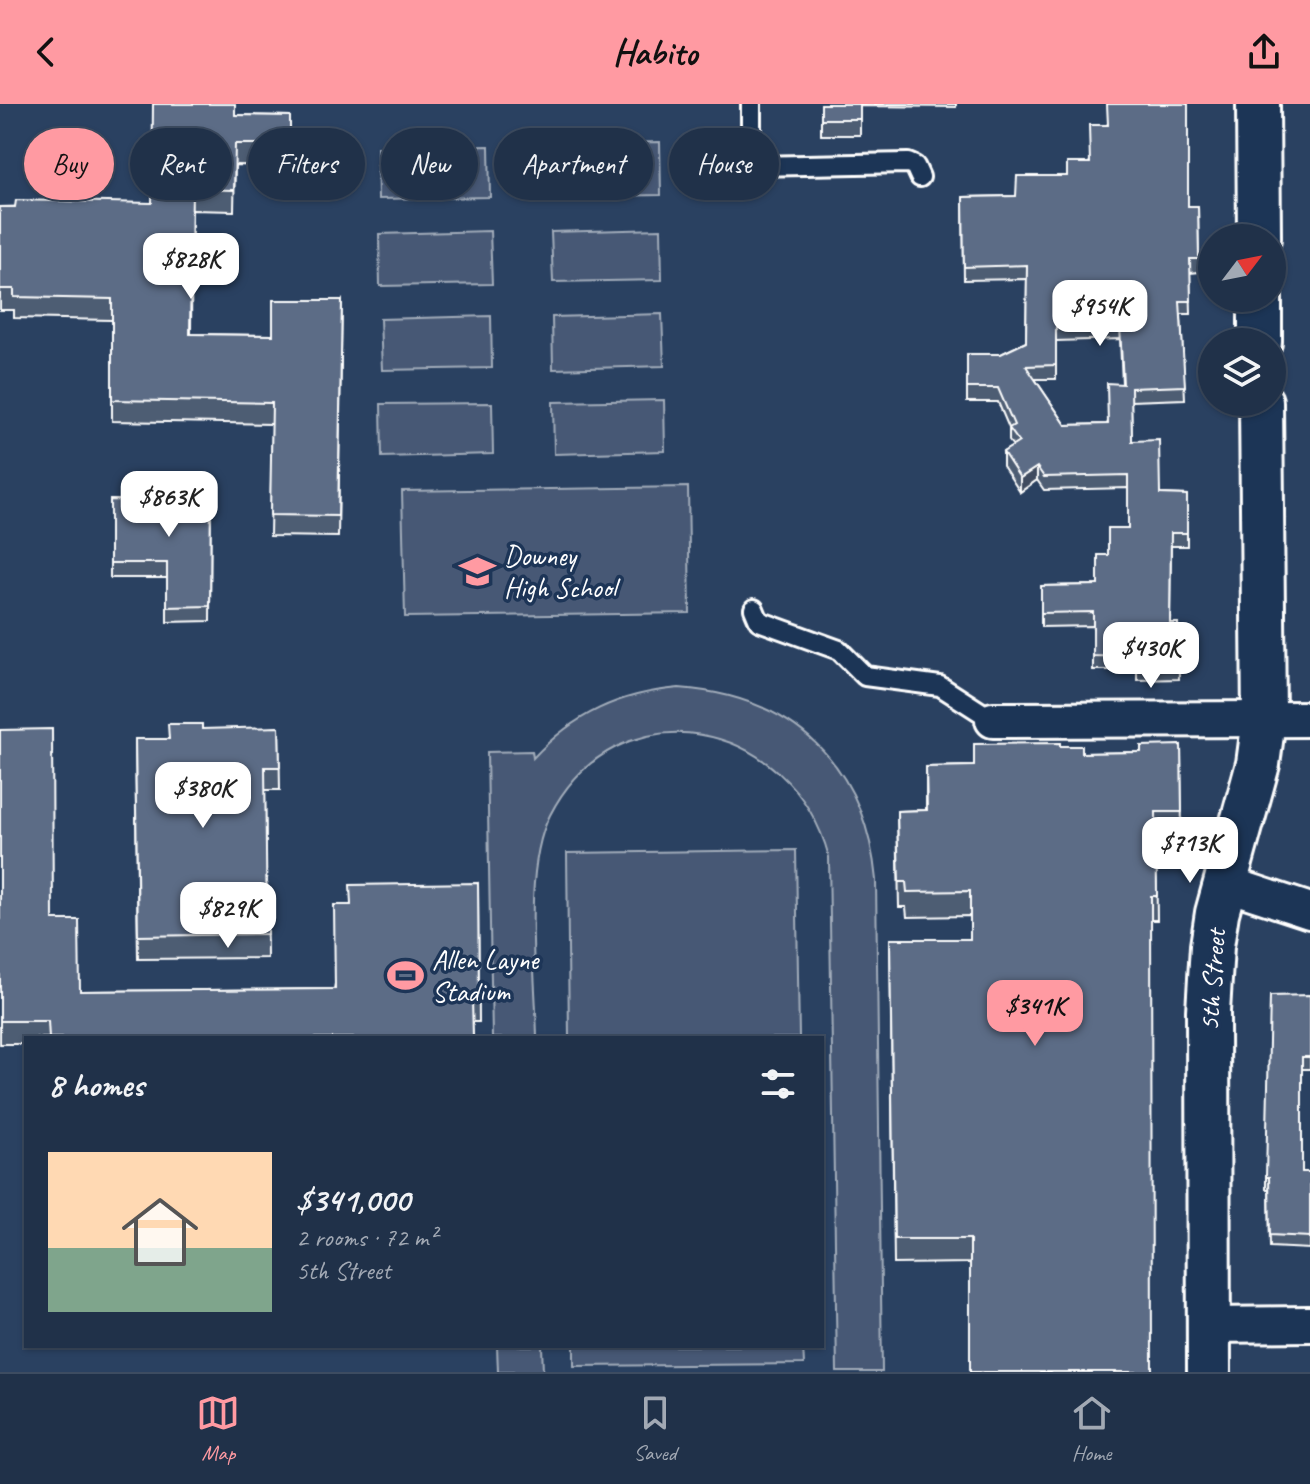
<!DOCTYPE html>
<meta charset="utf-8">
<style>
body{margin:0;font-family:Caveat,sans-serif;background:#283950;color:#f1f3f6;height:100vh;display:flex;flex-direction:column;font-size:30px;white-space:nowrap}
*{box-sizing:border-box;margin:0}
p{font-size:26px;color:#a2a9b4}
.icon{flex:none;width:44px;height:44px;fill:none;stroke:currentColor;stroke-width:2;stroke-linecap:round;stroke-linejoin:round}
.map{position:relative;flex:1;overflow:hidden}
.panel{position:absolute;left:24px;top:932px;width:800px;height:312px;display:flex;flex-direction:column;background:#203149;border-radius:0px;box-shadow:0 2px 6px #0004,0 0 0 2px #3d4c61}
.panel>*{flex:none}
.hud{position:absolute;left:24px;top:24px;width:800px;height:72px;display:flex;gap:16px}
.needle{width:52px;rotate:58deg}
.buttons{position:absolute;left:1198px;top:120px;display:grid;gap:16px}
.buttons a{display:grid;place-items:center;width:88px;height:88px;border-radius:50%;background:#203149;box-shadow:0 2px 6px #0004,0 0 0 2px #3d4c61;font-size:40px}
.price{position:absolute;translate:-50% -68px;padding:0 18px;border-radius:16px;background:#fff;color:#222;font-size:26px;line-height:52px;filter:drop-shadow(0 2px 4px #0008)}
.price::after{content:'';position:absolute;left:50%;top:48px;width:24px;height:18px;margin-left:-12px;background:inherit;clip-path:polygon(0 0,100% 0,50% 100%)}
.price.active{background:#ff9aa2;color:#111}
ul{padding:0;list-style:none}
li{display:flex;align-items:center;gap:24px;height:200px;padding:0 24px}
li+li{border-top:2px solid #3d4c61}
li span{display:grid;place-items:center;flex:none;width:224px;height:160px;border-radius:0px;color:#555}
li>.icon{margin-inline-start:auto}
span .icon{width:96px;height:96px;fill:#fffc;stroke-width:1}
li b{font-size:34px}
h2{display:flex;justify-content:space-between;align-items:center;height:96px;padding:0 24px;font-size:34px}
.chip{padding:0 28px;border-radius:36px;background:#203149;box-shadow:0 2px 6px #0004,0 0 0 2px #3d4c61;font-size:28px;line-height:72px}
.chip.active{background:#ff9aa2;color:#111}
header{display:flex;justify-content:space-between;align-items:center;height:104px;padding:0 24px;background:#ff9aa2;color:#111;font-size:36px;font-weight:800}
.menu{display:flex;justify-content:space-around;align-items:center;height:112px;border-top:2px solid #3d4c61;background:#203149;font-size:22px;color:#a2a9b4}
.menu a{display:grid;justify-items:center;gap:4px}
.menu .active{color:#ff9aa2}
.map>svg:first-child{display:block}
.pitch{fill:#465975;stroke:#a2acba;stroke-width:2}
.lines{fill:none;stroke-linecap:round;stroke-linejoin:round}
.service-casing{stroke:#fff;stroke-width:24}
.minor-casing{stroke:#fff;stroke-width:40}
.tertiary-casing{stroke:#fff;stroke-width:48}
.service{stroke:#1d3557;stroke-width:18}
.minor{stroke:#1d3557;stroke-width:34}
.tertiary{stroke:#1d3557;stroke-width:42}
.wall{fill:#4e5d73;stroke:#fff;stroke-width:2;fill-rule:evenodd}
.shaded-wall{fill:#404c5e;stroke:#fff;stroke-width:2}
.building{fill:#5b6c86;stroke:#fff;stroke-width:2;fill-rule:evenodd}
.labels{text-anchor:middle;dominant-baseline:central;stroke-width:7;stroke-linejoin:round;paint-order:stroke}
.poi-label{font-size:28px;fill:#fff;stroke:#1d3557;text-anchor:start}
.street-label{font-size:28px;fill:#fff;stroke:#1d3557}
</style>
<header><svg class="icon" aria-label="back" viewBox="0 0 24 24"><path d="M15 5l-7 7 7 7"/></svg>Habito<svg class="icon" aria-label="share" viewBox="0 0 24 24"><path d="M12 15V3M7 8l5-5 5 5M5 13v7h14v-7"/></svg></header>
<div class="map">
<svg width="1310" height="1268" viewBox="0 0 1310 1268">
<rect width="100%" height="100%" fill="#2a4161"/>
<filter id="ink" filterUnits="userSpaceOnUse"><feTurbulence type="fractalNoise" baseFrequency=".0125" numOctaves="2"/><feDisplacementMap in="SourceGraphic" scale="16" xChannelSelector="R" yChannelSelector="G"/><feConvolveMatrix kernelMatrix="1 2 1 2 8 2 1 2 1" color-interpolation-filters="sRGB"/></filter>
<g filter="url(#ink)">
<g class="pitch">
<polygon points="660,38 661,91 551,93 549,41"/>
<polygon points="489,42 490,93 378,95 377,44"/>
<polygon points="661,125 662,176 553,178 551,128"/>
<polygon points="490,127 492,180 380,182 379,130"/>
<polygon points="662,210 664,262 553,265 552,213"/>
<polygon points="491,212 492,264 382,266 380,215"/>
<polygon points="664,296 665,347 554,350 553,298"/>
<polygon points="492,299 493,350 382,353 381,300"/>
<polygon points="688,383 690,509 405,513 402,387"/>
<path d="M 679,584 C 794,592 865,661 876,776 L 882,1268 L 837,1268 L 829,753 C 792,614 617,580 550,711 C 522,765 536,872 537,934 L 492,934 L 487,648 L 532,647 L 533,654 C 574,610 620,589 679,584 Z"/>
<polygon points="796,746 799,934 569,934 567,749"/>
<polygon points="497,1242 542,1242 543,1268 498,1268"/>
<polygon points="574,1242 803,1242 804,1260 574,1262"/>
</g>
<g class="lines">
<defs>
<g id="service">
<polyline points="751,0 751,62 908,59 915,62 920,73"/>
<polyline points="754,505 759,517 839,546 865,572 940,582 993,616"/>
</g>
<g id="minor">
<polyline points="993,616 1310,615"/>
<polyline points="1225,779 1310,807"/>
<polyline points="1209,1221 1310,1220"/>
</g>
<g id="tertiary">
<polyline points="1258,0 1259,134"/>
<polyline points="1260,194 1260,238"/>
<polyline points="1209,1268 1208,907 1212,842 1217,809 1258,660 1264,615 1261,298"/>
</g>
</defs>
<use href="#service" class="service-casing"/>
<use href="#minor" class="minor-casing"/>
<use href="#tertiary" class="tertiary-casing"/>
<use href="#service" class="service"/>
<use href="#minor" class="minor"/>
<use href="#tertiary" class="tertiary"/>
</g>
<g class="wall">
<polygon points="821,0 956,0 956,3 860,2 860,31 821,31"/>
<polygon points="235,11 290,12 290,62 235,61 234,107 192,106 191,230 273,231 342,196 338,433 270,432 272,320 112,317 112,216 14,214 14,206 0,206 0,103 152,99"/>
<path d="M 1107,21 L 1188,102 L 1198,102 L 1199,168 L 1190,169 L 1191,210 L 1181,210 L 1185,295 L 1131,297 L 1132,337 L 1160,390 L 1187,391 L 1187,442 L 1171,442 L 1170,519 L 1178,519 L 1179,575 L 1137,576 L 1137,566 L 1093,566 L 1093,522 L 1041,523 L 1041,482 L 1098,481 L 1108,451 L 1128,424 L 1128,384 L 1044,386 L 1037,376 L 1020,388 L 1003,362 L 1003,348 L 1013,342 L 1009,337 L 1009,324 L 998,298 L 967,298 L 967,250 L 1001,250 L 1026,238 L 1027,175 L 964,176 L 963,93 L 1016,92 L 1067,72 L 1089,59 ZM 1120,235 L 1122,280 L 1107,320 L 1066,321 L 1035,275 L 1056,275 L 1056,237 Z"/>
<polygon points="211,378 210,517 167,518 167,474 110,474 110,396 168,397"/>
<polygon points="279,623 280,686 265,686 267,854 138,855 135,635 168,635"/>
<polygon points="0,626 53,816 80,887 334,885 350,801 478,779 479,918 472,918 473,934 26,934 26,940 0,940"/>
<polygon points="1181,641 1182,732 1156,733 1157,816 1151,816 970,1159 894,1160 890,835 970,835 970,812 907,813 906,803 899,803 897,707 926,706 926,663 974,662 1060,642 1082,649 1141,648"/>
<polygon points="1310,891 1310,965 1302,965 1302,1068 1310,1068 1310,1145 1270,1143 1269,1085 1266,1085 1266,1073"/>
</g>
<polygon class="shaded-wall" points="1037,363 1037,376 1020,388 1020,374"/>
<g class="building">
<polygon points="153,0 235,0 235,11 290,12 290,40 235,40 234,86 192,85 190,230 273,231 273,196 342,196 338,412 270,411 272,299 112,296 112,195 14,193 14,185 0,185 0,103 15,103 16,96 152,99"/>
<rect x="821" y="0" width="39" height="15"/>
<path d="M 1107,0 L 1188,0 L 1188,102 L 1198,102 L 1199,155 L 1190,155 L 1191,197 L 1180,197 L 1185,282 L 1131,284 L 1132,337 L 1159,336 L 1160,390 L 1187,391 L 1187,429 L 1171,429 L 1170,519 L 1178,519 L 1179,562 L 1137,563 L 1137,553 L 1093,552 L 1093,508 L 1041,509 L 1041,482 L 1098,481 L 1098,451 L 1108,451 L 1108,424 L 1128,424 L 1128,371 L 1044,373 L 1037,363 L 1020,374 L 1003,348 L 1019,338 L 1009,324 L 1014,321 L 998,284 L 967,284 L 967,250 L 1001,250 L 1026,238 L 1027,161 L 964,163 L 963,93 L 1016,92 L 1017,72 L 1067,72 L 1067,59 L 1090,59 L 1089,21 L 1108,21 ZM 1120,222 L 1123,280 L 1107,279 L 1108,320 L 1066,321 L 1026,262 L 1056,261 L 1056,223 Z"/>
<polygon points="168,378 211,378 210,502 167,503 167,459 110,459 110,396 168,397"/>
<polygon points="168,620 202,620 202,625 279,623 280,663 265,663 267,830 138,832 135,635 169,635"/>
<polygon points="52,625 53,816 79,816 80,887 335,885 334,801 351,801 350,781 478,779 479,895 472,895 473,934 49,934 48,917 0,917 0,626"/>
<polygon points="1060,639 1060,642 1082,642 1082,649 1141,648 1141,642 1181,641 1182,708 1156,708 1157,792 1151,792 1152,1268 970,1268 970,1135 894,1135 890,835 970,835 970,787 907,788 906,778 899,778 897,707 927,706 926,663 974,662 974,640"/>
<polygon points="1310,891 1310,953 1302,953 1302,1068 1310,1068 1310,1133 1270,1131 1269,1073 1266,1073 1270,892"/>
</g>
</g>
<defs>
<symbol id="school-bare" viewBox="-9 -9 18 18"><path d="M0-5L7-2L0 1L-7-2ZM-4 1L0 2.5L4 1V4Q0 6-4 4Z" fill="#ff9aa2" stroke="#1d3557" stroke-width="2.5" paint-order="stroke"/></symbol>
<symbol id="stadium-bare" viewBox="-9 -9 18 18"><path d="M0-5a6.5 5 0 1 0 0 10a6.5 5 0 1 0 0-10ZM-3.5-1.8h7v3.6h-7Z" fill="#ff9aa2" stroke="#1d3557" stroke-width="2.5" paint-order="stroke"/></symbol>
</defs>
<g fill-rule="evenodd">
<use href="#school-bare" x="452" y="442" width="51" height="51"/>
<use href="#stadium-bare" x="380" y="846" width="51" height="51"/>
</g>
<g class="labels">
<g class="poi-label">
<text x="504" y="451">Downey<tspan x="504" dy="32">High School</tspan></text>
<text x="432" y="855">Allen Layne<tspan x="432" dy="32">Stadium</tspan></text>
</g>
<g class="street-label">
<text transform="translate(1212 876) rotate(-86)">5th Street</text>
</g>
</g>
</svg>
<div class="buttons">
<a><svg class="needle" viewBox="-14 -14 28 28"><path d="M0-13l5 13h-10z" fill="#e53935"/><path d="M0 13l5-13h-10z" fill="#a2a9b4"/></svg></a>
<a><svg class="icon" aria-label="layers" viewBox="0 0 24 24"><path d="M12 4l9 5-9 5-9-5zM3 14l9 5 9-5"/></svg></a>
</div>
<b class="price" style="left:191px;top:197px">$828K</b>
<b class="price" style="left:1100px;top:244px">$954K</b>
<b class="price" style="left:169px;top:435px">$863K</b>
<b class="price" style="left:1151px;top:586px">$430K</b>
<b class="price" style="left:203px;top:726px">$380K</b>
<b class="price" style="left:1190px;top:781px">$713K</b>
<b class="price" style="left:228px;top:846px">$829K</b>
<b class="price active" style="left:1035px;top:944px">$341K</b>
<div class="hud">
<a class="chip active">Buy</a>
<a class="chip">Rent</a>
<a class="chip">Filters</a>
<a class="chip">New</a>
<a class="chip">Apartment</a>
<a class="chip">House</a>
</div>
<section class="panel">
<h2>8 homes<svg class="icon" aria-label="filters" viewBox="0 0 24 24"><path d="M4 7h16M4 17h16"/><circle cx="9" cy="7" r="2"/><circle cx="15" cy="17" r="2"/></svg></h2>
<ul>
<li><span style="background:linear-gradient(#ffd9b3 60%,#7fa58c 0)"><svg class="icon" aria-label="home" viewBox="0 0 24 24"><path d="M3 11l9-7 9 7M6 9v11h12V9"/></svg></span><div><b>$341,000</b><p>2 rooms · 72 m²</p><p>5th Street</p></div></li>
</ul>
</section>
</div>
<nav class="menu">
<a class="active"><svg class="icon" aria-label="map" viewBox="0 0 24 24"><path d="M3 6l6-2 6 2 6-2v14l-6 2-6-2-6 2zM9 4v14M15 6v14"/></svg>Map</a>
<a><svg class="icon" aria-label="saved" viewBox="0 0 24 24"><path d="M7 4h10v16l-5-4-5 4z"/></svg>Saved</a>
<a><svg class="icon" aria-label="home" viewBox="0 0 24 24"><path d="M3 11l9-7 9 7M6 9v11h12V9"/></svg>Home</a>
</nav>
